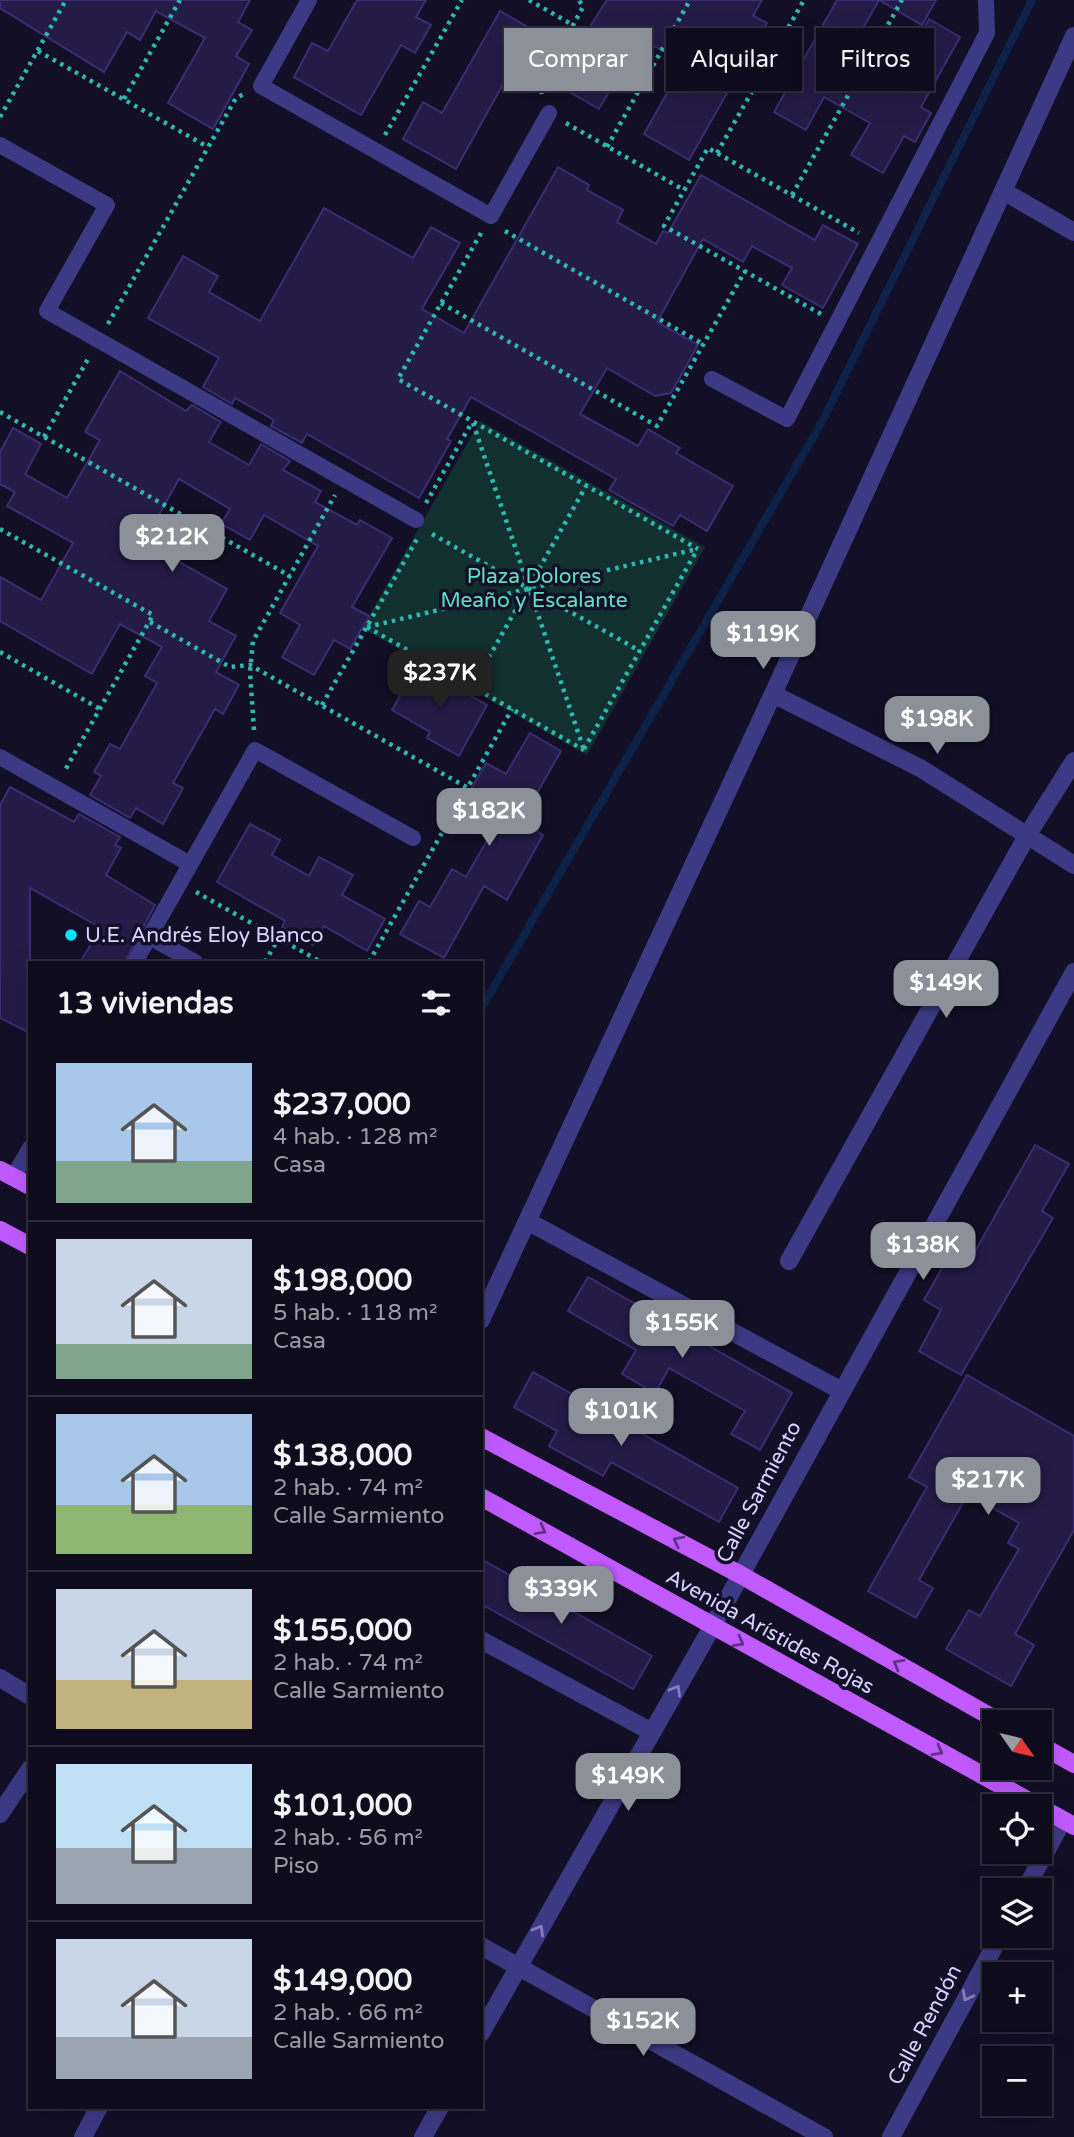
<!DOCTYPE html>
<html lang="es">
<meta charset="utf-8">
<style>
body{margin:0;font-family:"Varela Round",sans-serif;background:#1c1929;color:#f1f3f6;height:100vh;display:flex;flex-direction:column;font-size:26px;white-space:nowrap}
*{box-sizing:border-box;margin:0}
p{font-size:23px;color:#9b9ba3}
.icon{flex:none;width:38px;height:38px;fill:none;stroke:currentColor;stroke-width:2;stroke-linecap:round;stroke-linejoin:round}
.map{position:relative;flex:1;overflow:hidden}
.sheet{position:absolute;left:28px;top:961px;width:455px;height:1148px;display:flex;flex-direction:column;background:#0e0b1c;border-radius:0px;box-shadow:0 7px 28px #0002,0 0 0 2px #2e2b3b}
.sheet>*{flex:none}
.hud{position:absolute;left:504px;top:28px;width:464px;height:63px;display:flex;gap:14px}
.needle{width:46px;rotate:124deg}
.tools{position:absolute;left:982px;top:1710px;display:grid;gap:14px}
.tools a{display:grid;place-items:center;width:70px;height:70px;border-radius:0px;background:#0e0b1c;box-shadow:0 7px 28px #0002,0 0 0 2px #2e2b3b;font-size:35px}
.price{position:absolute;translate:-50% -60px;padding:0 16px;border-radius:14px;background:#8c9099;color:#fff;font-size:23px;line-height:46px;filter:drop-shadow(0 2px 4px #0008)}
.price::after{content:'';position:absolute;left:50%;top:42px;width:21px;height:16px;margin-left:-10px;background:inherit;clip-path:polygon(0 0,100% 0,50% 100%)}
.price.on{background:#222;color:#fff}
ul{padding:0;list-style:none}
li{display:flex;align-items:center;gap:21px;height:175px;padding:0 28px}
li+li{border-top:2px solid #2e2b3b}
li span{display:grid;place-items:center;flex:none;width:196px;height:140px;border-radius:0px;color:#555}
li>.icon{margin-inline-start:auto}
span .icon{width:84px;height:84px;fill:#fffc;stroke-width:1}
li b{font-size:30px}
h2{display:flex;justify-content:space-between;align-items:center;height:84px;padding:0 28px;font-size:30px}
.chip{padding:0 24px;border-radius:0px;background:#0e0b1c;box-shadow:0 7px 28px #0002,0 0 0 2px #2e2b3b;font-size:24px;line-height:63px}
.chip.on{background:#8c9099;color:#fff}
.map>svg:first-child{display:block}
.green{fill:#12302f}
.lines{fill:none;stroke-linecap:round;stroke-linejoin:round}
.stream{stroke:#0c2248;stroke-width:8}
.building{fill:#241b47;stroke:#3b2d73;stroke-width:2}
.path{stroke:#2fb8b0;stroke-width:4.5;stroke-dasharray:3.5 5;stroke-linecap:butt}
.service{stroke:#3d3a85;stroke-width:16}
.minor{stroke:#3d3a85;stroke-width:18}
.primary{stroke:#c25bff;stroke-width:18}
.oneway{stroke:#623188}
.oneway2{stroke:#837fbc}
.poi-dot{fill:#00e5ff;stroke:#130f26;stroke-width:2.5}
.labels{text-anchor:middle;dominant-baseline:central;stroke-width:7;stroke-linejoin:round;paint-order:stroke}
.park-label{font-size:21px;fill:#5fe0c0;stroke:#130f26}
.poi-label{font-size:21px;fill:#d9d4ff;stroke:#130f26;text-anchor:start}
.street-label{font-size:21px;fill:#d9d4ff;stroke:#130f26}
</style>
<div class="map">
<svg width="1074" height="2137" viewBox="0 0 1074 2137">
<rect width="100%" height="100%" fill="#130f26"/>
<polygon class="green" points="480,421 705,547 587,755 362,628"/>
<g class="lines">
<polyline class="stream" points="481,1009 823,420 1032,0"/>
</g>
<g class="building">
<polygon points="0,0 250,0 238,22 252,30 236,56 249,64 213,129 168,103 205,38 156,11 140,40 127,32 104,72 0,8"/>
<polygon points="357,0 426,0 416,17 431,25 415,53 401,45 361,115 294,77 312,43 328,51"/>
<polygon points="607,0 762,0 753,16 767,23 745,62 752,65 737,92 730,88 689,160 644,134 684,63 663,51 640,38 599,109 568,91 576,76 563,69"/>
<polygon points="837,0 936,0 922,25 879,0 843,63 889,89 929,19 960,37 921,107 931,113 915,142 904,136 883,173 851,155 870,123 824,97 806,130 774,112"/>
<polygon points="500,11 533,30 456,169 403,139 423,102 442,113"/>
<polygon points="558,167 589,185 587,190 623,210 617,222 656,244 663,231 668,233 701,175 815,240 823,225 858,244 823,308 782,285 792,268 752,246 743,262 703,239 657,322 698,345 671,393 655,396 607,368 580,414 638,446 648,429 680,448 676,453 733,486 707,531 680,515 673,526 609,490 616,479 471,397 447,439 451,441 419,498 307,434 302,443 271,426 274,420 235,398 232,404 203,387 219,358 148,318 183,256 218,276 209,292 260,321 324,208 413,258 431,227 460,243 422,309 464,333"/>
<polygon points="120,371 186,411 192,405 221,422 209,442 249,465 261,444 290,461 283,470 321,491 315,502 357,525 360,520 392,538 352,607 369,616 350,649 334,640 314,675 282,657 300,625 280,613 318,546 264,515 250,540 221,524 230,509 179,479 152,527 168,537 160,551 227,589 209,621 236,636 216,672 239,685 223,714 215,709 173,783 183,788 163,824 136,808 130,818 90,795 101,776 94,772 110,744 120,749 157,683 145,676 162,647 120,624 92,674 0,621 0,577 41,600 73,543 7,506 15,492 0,484 0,452 13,428 41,444 25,474 67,498 100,440 85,432"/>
<polygon points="417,666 487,705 459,756 427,738 430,732 392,710"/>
<polygon points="530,733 561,751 521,821 543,835 507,900 484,886 444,958 400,934 419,901 430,907 452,869 466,877 503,812 469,793 486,763 506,774"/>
<polygon points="10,787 74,822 79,814 120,837 115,845 121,848 106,875 155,905 125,962 80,962 101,928 30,888 30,1033 0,1018 0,805"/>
<polygon points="250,824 280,840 272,855 309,876 319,857 353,875 342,895 385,919 367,951 324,926 313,945 282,927 285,921 217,882"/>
<polygon points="1035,1145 1069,1164 1042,1211 1053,1218 961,1375 919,1351 941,1310 924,1300 955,1245 973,1255"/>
<polygon points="588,1277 792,1393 760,1450 731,1434 745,1411 669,1368 655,1393 622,1374 636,1350 568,1311"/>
<polygon points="533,1372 738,1488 719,1522 611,1462 603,1476 549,1446 557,1431 514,1407"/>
<polygon points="967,1375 1074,1436 1074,1530 1015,1634 1034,1645 1011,1686 946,1649 969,1610 980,1616 1019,1549 1008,1543 1019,1523 968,1494 919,1580 933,1588 916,1618 868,1591 927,1487 909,1477"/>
<polygon points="481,1559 652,1656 633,1689 481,1604"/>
</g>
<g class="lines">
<g class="path">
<polyline points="529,0 573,25"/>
<polyline points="38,51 208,147"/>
<polyline points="542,94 540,85 583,7 579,0"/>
<polyline points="124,99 180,0"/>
<polyline points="0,117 66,0"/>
<polyline points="566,123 684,190"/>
<polyline points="385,135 462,0"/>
<polyline points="607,147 690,0"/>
<polyline points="717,153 804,0"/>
<polyline points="792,195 902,0"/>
<polyline points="505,231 703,344"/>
<polyline points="481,233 398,379 698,549"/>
<polyline points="441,303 657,426 745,271"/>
<polyline points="821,314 664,226 708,148 859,233"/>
<polyline points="108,324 236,98 244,94"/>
<polyline points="0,412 290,576"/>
<polyline points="473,423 584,750"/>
<polyline points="44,437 88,359"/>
<polyline points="426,503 472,422"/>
<polyline points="0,529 153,615 64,772"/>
<polyline points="432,534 640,651"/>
<polyline points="150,622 230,667 250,665 468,788"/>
<polyline points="367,627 697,549"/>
<polyline points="367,627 584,750"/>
<polyline points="0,652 100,709"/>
<polyline points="472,687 586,486"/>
<polyline points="322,705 417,539"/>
<polyline points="254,730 250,672 253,641 335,495"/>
<polyline points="584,749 697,550"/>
<polyline points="196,892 321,962"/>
<polyline points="265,962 278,939"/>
<polyline points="369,962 512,709"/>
</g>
<g class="service">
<polyline points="309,0 261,86 491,216 549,113"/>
<polyline points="0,145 107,205 47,311 416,520"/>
<polyline points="712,379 787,419 987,33 986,0"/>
<polyline points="0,757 190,864"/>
<polyline points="149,937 195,962"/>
<polyline points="135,962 255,750 413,838"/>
<polyline points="13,1177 30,1148"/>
</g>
<g class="minor">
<polyline points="1003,191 1074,232"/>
<polyline points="773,694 920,768 1074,865"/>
<polyline points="529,1222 840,1390"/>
<polyline points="789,1261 1028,834 1074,761"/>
<polyline points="481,1320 773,694 1074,36"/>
<polyline points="481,1640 652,1732"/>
<polyline points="0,1678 30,1696"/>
<polyline points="0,1814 30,1769"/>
<polyline points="1025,1890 1063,1820"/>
<polyline points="481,1946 824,2137"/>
<polyline points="481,2033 712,1627 1074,972"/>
<polyline points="83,2137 99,2107"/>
<polyline points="423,2137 440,2107"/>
<polyline points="891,2137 1000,1936"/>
</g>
<g class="primary">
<polyline points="0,1170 30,1186"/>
<polyline points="0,1230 30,1246"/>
<polyline points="481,1437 741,1575 1000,1722"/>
<polyline points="481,1497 1038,1806"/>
<polyline points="1040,1745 1074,1764"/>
<polyline points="1040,1807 1074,1826"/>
</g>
</g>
<defs><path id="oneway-chevron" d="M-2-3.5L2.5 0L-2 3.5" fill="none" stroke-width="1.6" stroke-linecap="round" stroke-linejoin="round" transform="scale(1.75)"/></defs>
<g class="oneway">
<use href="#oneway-chevron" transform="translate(541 1530) rotate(29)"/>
<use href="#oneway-chevron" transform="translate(678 1541) rotate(-152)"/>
<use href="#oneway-chevron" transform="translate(739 1642) rotate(29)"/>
<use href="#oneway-chevron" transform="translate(898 1664) rotate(-150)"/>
<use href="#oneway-chevron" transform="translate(938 1751) rotate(29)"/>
</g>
<g class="oneway2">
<use href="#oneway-chevron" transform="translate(676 1690) rotate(-60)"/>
<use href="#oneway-chevron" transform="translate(539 1930) rotate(-60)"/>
<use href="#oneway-chevron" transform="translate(967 1996) rotate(118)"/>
</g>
<circle class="poi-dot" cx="71" cy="935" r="7"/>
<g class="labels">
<g class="park-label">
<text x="534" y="576">Plaza Dolores<tspan x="534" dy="24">Meaño y Escalante</tspan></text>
</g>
<g class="poi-label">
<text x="85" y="935">U.E. Andrés Eloy Blanco</text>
</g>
<g class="street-label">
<text transform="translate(759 1492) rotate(-62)">Calle Sarmiento</text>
<text transform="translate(770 1632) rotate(29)">Avenida Arístides Rojas</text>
<text transform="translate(925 2025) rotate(-62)">Calle Rendón</text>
</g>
</g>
</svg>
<div class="tools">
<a><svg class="needle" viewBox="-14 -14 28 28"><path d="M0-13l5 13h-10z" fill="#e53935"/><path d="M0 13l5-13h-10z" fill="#9b9ba3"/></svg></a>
<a><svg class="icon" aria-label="locate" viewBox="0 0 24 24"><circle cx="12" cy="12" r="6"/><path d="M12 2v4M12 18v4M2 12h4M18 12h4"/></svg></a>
<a><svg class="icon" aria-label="layers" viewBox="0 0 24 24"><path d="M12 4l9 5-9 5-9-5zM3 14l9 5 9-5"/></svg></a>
<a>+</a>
<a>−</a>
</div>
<b class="price" style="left:172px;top:574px">$212K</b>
<b class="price" style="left:763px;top:671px">$119K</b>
<b class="price on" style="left:440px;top:710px">$237K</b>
<b class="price" style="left:937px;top:756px">$198K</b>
<b class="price" style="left:489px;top:848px">$182K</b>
<b class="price" style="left:946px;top:1020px">$149K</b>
<b class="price" style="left:923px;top:1282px">$138K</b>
<b class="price" style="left:682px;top:1360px">$155K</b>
<b class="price" style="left:621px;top:1448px">$101K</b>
<b class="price" style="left:988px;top:1517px">$217K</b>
<b class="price" style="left:561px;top:1626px">$339K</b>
<b class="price" style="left:628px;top:1813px">$149K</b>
<b class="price" style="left:643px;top:2058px">$152K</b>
<div class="hud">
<a class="chip on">Comprar</a>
<a class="chip">Alquilar</a>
<a class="chip">Filtros</a>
</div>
<section class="sheet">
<h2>13 viviendas<svg class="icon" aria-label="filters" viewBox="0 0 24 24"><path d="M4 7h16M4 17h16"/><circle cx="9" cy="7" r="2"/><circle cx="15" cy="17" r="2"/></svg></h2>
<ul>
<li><span style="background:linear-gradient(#a9c7e8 70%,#7fa58c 0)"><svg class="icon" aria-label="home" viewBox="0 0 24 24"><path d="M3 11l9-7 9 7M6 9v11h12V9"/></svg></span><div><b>$237,000</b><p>4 hab. · 128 m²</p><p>Casa</p></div></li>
<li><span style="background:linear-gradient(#c9d6e8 75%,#7fa58c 0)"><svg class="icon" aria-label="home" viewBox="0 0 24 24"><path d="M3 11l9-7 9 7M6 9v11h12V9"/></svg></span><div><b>$198,000</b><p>5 hab. · 118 m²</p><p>Casa</p></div></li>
<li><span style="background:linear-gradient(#a9c7e8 65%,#8fb573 0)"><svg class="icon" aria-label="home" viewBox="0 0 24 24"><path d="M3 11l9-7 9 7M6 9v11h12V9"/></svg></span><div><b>$138,000</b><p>2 hab. · 74 m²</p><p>Calle Sarmiento</p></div></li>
<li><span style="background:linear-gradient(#c9d6e8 65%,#c2b280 0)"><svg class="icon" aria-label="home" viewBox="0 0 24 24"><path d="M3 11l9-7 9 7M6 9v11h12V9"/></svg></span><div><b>$155,000</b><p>2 hab. · 74 m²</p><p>Calle Sarmiento</p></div></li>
<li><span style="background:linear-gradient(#bfe0f5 60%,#9aa5b1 0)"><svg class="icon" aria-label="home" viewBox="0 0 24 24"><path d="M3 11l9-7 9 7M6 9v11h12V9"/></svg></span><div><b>$101,000</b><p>2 hab. · 56 m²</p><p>Piso</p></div></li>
<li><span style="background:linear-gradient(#c9d6e8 70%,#9aa5b1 0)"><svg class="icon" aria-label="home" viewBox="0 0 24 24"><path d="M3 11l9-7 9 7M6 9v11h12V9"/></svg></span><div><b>$149,000</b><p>2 hab. · 66 m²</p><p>Calle Sarmiento</p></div></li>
</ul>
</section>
</div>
